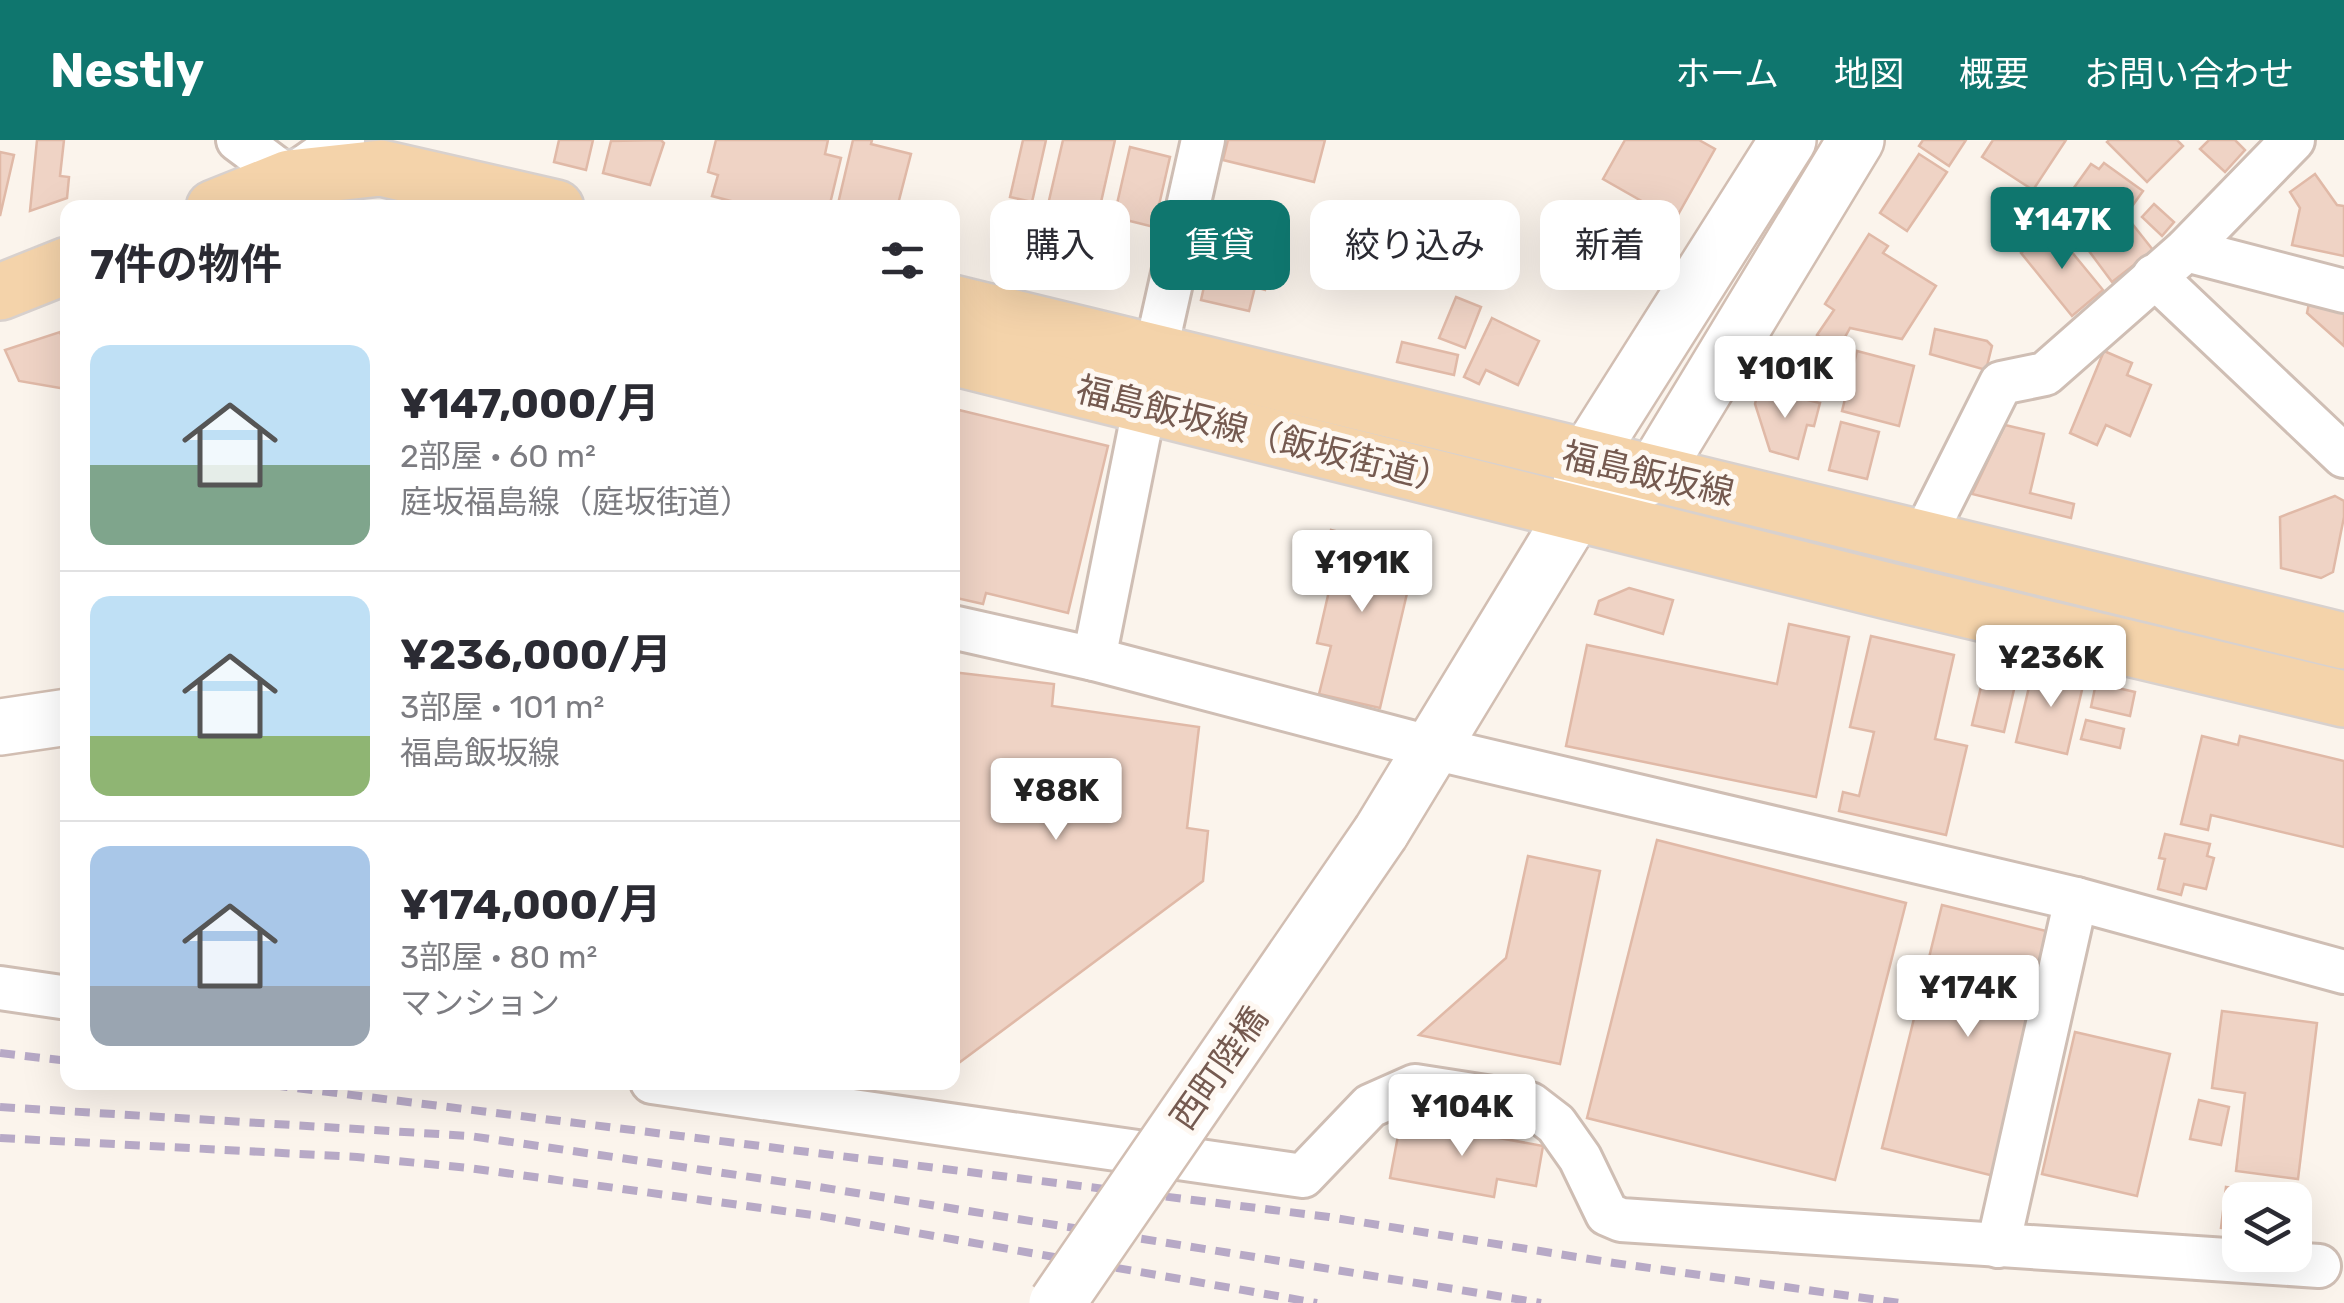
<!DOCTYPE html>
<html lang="ja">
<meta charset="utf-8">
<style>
body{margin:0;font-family:Rubik,"Noto Sans JP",sans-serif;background:#f7f7f7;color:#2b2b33;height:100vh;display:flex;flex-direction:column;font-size:38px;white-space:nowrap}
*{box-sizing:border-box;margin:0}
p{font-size:32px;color:#7c7c81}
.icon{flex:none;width:55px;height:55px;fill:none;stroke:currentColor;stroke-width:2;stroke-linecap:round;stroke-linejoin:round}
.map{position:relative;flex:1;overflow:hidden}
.drawer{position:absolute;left:60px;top:60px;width:900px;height:890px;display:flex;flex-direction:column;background:#fff;border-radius:20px;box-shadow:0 10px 40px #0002}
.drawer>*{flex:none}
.hud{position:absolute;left:990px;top:60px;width:950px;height:90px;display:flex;gap:20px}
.controls{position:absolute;left:2222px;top:1042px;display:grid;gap:20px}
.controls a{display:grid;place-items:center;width:90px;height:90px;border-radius:20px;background:#fff;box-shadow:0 10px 40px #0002;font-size:50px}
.price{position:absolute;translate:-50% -85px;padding:0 22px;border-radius:10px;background:#fff;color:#222;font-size:32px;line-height:65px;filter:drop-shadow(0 2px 5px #0008)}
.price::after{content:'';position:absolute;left:50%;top:60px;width:30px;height:22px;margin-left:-15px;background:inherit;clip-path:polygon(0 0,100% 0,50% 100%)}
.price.selected{background:#0f766e;color:#fff}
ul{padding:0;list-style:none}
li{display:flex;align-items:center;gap:30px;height:250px;padding:0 30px}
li+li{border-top:2px solid #e1e1e2}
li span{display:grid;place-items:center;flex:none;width:280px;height:200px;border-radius:20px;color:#555}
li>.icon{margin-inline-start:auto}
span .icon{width:120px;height:120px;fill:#fffc;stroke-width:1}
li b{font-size:42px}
h2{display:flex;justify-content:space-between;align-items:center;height:120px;padding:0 30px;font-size:42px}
.chip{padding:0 35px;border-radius:20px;background:#fff;box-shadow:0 10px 40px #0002;font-size:35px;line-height:90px}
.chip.selected{background:#0f766e;color:#fff}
header{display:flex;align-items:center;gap:60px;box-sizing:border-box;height:140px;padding:0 50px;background:#0f766e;color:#fff}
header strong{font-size:48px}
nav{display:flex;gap:55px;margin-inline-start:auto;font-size:35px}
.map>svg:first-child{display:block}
.building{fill:#efd3c5;stroke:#e0b9a7;stroke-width:2.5}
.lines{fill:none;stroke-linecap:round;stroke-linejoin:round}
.street-casing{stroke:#cfbeb4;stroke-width:48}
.secondary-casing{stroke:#d2beb2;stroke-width:60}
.primary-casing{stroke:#d8d1ce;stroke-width:60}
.street{stroke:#fff;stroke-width:42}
.secondary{stroke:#fff;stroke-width:55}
.primary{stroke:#f4d3aa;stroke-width:55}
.rail{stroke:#b7a9c6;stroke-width:8;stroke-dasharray:15 10;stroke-linecap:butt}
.secondary-bridge-casing{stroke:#d2beb2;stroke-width:60;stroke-linecap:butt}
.secondary-bridge{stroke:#fff;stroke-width:55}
.labels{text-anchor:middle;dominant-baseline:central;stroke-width:10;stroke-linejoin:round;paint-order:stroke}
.street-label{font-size:35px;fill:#755a50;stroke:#fef8f2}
</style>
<header>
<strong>Nestly</strong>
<nav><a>ホーム</a><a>地図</a><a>概要</a><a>お問い合わせ</a></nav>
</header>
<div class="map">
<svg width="2344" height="1163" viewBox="0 0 2344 1163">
<rect width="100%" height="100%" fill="#fbf4ec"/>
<g class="building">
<polygon points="37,0 64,0 60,36 69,37 67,58 30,71"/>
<polygon points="559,0 593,0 586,30 554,22"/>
<polygon points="661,0 664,3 650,45 603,33 611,1"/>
<polygon points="716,0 828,0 825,14 841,18 829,68 757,68 712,56 718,35 708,32"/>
<polygon points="853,0 872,0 871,4 911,14 897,68 837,68"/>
<polygon points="1023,0 1046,0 1032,62 1010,57"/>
<polygon points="1063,0 1115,0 1097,80 1047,69"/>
<polygon points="1228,0 1325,0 1314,42 1223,20"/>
<polygon points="1625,0 1699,0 1715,9 1675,80 1603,39"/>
<polygon points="1923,0 1966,0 1949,26 1919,6"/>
<polygon points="1993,0 2066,0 2033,50 1982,17"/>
<polygon points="2109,0 2177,0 2183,6 2147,42 2107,2"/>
<polygon points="2209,0 2235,0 2245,10 2225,32 2200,9"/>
<polygon points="1130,7 1170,17 1154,87 1114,77"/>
<polygon points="0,12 14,15 0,76"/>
<polygon points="1919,14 1947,32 1907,91 1880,73"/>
<polygon points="2104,23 2143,51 2120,83 2101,68 2081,96 2053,77 2091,24 2099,29"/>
<polygon points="2315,34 2337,65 2344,66 2344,116 2292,105 2300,68 2290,52"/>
<polygon points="2154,64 2174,82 2162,96 2142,77"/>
<polygon points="1007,65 1034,71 1020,133 993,127"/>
<polygon points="2130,81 2153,110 2112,142 2086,107 2113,85 2117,91"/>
<polygon points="2052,88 2103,150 2072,176 2021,113"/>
<polygon points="1216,93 1275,106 1265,150 1255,147 1249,171 1201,160"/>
<polygon points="1869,94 1888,106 1883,113 1936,146 1902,199 1850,188 1845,197 1829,203 1817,195 1834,170 1825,164"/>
<polygon points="1456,157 1481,167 1465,208 1439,198"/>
<polygon points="2309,163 2344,172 2344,206 2307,173"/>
<polygon points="1492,178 1539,201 1518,245 1486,230 1479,244 1464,237"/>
<polygon points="1935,189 1987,201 1992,206 1986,230 1930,214"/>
<polygon points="60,192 68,213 66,249 19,241 5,210"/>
<polygon points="1402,202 1458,215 1454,235 1397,222"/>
<polygon points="1857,211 1914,226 1899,286 1842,271"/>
<polygon points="2104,211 2132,223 2127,235 2151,245 2130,296 2106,285 2097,305 2070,293"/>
<polygon points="1759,248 1820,263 1814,286 1807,285 1798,319 1770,311 1755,264"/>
<polygon points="959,270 1108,306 1068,473 986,453 983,464 952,457 952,296"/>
<polygon points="1841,282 1879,292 1867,339 1829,330"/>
<polygon points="2005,285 2044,294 2030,353 2074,364 2071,378 1972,354"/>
<polygon points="2335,356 2344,361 2344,377 2333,432 2321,438 2281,428 2280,377"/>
<polygon points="1331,390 1417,411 1380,568 1319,554 1331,506 1317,503 1329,451 1318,449"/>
<polygon points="1629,448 1673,460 1663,494 1595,474 1599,461"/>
<polygon points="1789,484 1849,497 1816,657 1566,606 1587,505 1777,544"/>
<polygon points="1871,496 1954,515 1935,599 1967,606 1946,695 1839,671 1843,652 1859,656 1874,592 1850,587"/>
<polygon points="1988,517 2020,524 2004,592 1972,585"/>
<polygon points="2034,526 2085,537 2067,614 2016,602"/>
<polygon points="952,532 1054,544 1052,566 1199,587 1187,688 1208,691 1203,741 952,928"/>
<polygon points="2096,543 2135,552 2130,576 2091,567"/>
<polygon points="2086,580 2124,589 2120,608 2081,599"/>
<polygon points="2202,596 2238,605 2240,596 2344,621 2344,707 2211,675 2208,690 2181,684"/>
<polygon points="2165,694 2210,704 2207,716 2214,718 2206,749 2184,744 2181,755 2158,749 2165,719 2159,718"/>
<polygon points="1657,700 1906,763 1835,1040 1587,978"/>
<polygon points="1528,716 1600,731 1560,924 1419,895 1506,818"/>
<polygon points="1942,765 2054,793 1994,1036 1882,1008"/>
<polygon points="2222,871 2317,883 2298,1039 2236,1031 2245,953 2212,948"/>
<polygon points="2075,892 2170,914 2137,1056 2042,1034"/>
<polygon points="2199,960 2229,967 2221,1005 2190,999"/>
<polygon points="1401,980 1543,1006 1536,1046 1497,1039 1494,1057 1390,1038"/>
<polygon points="2226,1047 2296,1056 2295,1062 2240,1060 2240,1090 2221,1088"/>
</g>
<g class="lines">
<defs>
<g id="street">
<polyline points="238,0 289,38 343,0"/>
<polyline points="2186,110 2344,151"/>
<polyline points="2154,136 2344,316"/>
<polyline points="1922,400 2001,243 2045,234 2186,110 2293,0"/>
<polyline points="952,487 1094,519 1433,608 2076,759 2344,832"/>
<polyline points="1094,519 1155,214 1203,0"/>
<polyline points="0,848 68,858"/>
<polyline points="652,942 1303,1036 1370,966 1415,946 1530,964 1556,984 1580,1018 1607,1074 1621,1080 2319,1126"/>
<polyline points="1998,1106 2076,759"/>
</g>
<g id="secondary">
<polyline points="1612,354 1653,335 1856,0"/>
<polyline points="0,587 68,577"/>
<polyline points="1381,692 1575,373 1586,319 1788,0"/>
</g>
<g id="primary">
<polyline points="214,68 289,38 381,28 556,68"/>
<polyline points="0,152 68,125"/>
<polyline points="952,163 2344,501"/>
<polyline points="952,217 1892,452 2344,559"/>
</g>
</defs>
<use href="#street" class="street-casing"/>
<use href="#secondary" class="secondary-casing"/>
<use href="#primary" class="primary-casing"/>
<use href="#street" class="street"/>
<use href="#secondary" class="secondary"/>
<use href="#primary" class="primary"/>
<g class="rail">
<polyline points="0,913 68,921"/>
<polyline points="248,942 1329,1077 1614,1123 1900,1163"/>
<polyline points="0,967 470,996 819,1047 1541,1163"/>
<polyline points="0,998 357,1017 469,1028 820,1076 1317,1163"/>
</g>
<defs>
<polyline id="secondary-bridge" points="1057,1163 1381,692"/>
</defs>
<use href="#secondary-bridge" class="secondary-bridge-casing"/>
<use href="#secondary-bridge" class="secondary-bridge"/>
</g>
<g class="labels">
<g class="street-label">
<text transform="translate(1264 295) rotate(14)">福島飯坂線（飯坂街道）</text>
<text transform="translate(1648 334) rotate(13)">福島飯坂線</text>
<text transform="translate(1219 928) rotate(-55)">西町陸橋</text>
</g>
</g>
</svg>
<div class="controls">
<a><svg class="icon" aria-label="layers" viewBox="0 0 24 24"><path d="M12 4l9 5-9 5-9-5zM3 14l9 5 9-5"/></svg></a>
</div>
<b class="price selected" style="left:2062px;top:132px">¥147K</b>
<b class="price" style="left:1785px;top:281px">¥101K</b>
<b class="price" style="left:1362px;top:475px">¥191K</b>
<b class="price" style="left:2051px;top:570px">¥236K</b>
<b class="price" style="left:1056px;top:703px">¥88K</b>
<b class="price" style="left:1968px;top:900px">¥174K</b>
<b class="price" style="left:1462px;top:1019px">¥104K</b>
<div class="hud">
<a class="chip">購入</a>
<a class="chip selected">賃貸</a>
<a class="chip">絞り込み</a>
<a class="chip">新着</a>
</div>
<section class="drawer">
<h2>7件の物件<svg class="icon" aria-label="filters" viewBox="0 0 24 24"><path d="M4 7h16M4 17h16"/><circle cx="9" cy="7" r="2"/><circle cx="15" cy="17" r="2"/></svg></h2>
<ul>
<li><span style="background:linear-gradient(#bfe0f5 60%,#7fa58c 0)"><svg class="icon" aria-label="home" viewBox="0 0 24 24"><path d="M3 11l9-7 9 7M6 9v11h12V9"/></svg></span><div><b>¥147,000/月</b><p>2部屋 · 60 m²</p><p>庭坂福島線（庭坂街道）</p></div></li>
<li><span style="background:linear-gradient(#bfe0f5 70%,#8fb573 0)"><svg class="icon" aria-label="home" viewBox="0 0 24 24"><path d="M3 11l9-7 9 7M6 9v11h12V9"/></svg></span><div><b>¥236,000/月</b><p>3部屋 · 101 m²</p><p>福島飯坂線</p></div></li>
<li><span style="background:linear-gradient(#a9c7e8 70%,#9aa5b1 0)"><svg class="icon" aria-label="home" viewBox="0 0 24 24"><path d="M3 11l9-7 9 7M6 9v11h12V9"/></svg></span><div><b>¥174,000/月</b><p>3部屋 · 80 m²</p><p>マンション</p></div></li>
</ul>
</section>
</div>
